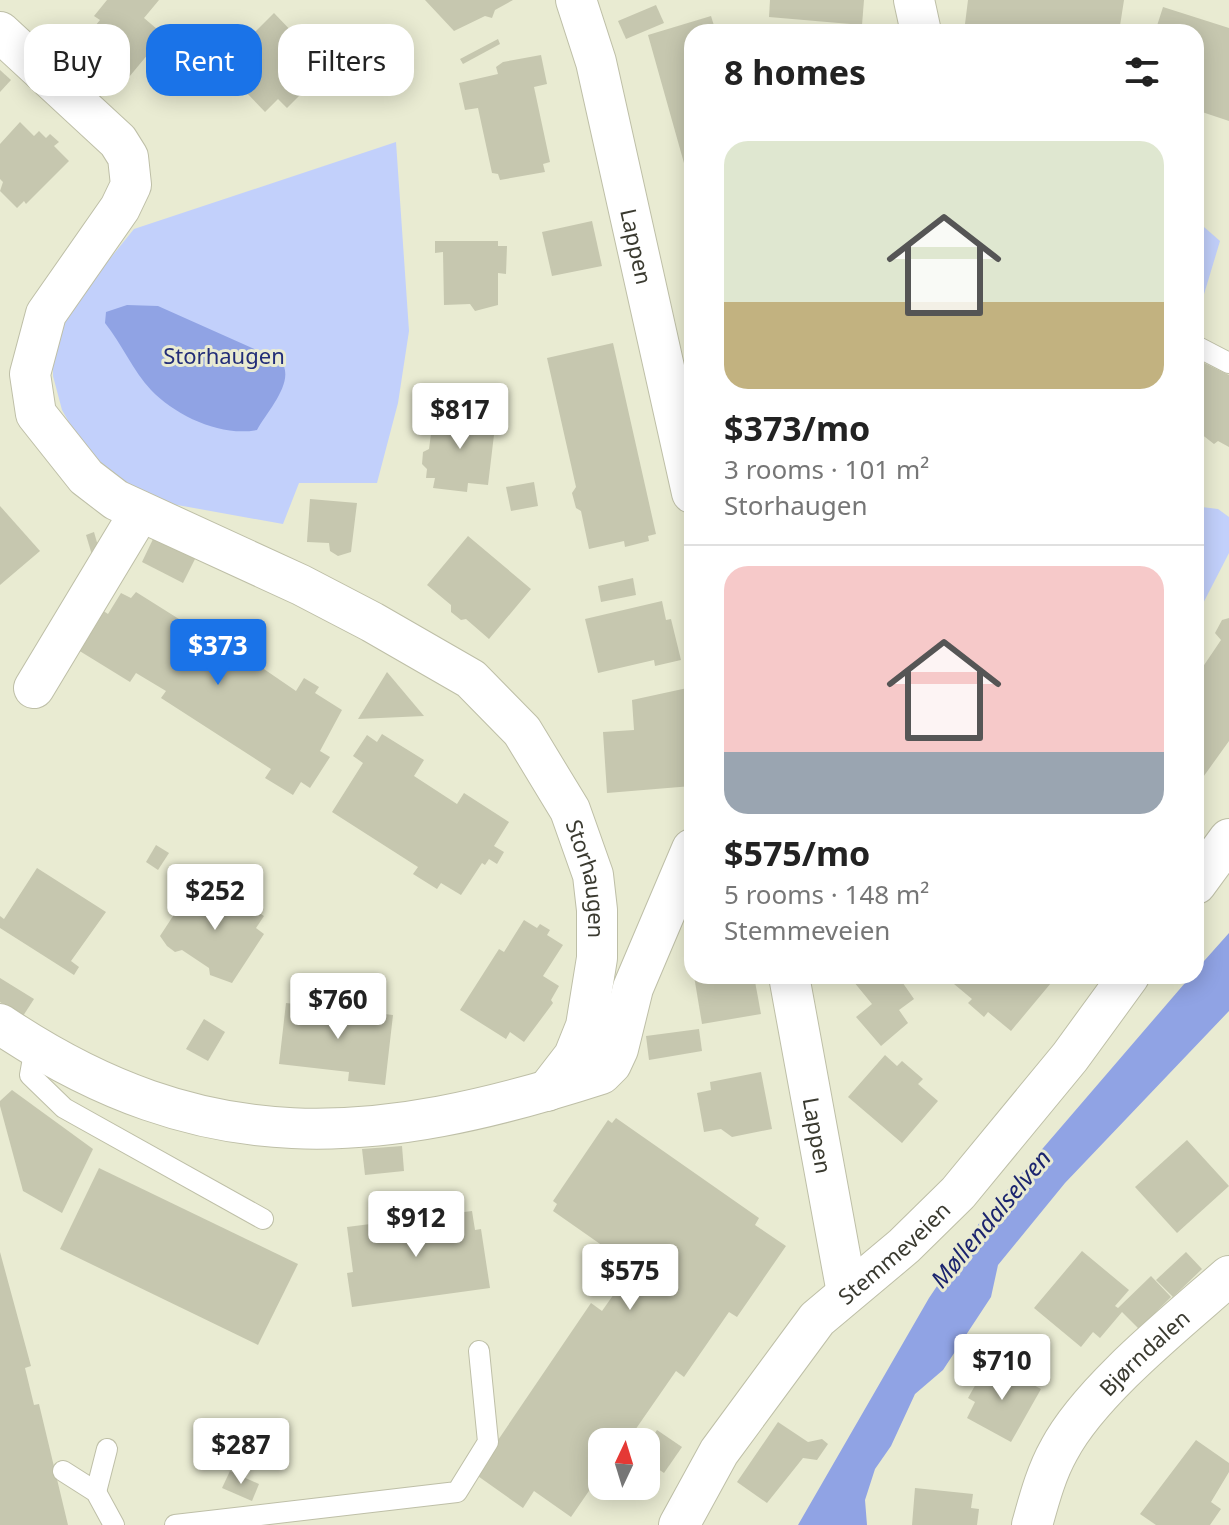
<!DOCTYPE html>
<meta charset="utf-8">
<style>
body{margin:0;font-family:"Noto Sans",sans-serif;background:#f6f6f6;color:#222;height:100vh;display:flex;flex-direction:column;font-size:30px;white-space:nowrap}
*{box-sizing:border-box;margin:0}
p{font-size:26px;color:#767676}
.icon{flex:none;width:44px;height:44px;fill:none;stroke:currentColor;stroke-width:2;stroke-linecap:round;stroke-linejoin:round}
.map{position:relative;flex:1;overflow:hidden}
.side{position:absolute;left:684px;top:24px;width:520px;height:960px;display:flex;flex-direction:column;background:#fff;border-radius:24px;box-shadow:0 4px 20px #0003}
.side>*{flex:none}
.top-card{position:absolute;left:24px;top:24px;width:540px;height:72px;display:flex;gap:16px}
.needle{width:52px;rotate:4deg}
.fabs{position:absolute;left:588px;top:1428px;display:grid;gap:16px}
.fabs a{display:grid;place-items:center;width:72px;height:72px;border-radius:16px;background:#fff;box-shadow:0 4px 20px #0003;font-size:40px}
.price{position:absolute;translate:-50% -68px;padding:0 18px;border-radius:8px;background:#fff;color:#222;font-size:26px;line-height:52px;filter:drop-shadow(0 2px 4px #0008)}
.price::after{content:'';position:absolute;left:50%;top:48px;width:24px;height:18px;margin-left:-12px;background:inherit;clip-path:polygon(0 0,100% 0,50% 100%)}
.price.active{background:#1a73e8;color:#fff}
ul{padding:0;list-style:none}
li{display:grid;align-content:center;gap:16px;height:424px;padding:0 40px}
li+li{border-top:2px solid #e0e0e0}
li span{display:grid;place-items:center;height:248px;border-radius:24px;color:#555}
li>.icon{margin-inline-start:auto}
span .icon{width:144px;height:144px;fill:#fffc;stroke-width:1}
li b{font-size:34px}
h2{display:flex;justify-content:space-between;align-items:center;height:96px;padding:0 40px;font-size:34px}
.pill{padding:0 28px;border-radius:24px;background:#fff;box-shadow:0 4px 20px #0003;font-size:28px;line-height:72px}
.pill.active{background:#1a73e8;color:#fff}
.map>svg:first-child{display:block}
.green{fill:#c2d0fb}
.water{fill:#90a3e4}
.building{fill:#c6c7af}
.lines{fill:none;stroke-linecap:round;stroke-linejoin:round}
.service-casing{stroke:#bebfa7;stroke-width:22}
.minor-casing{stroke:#bebfa7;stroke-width:42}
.service{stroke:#fff;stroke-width:20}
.minor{stroke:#fff;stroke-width:40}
.labels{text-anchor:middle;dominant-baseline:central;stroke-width:6;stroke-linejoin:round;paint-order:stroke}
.street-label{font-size:22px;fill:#3a3a30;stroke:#e9ebd2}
.park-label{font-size:22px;fill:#222d78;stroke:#e9ebd2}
.water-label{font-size:24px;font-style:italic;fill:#1b246e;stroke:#e9ebd2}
</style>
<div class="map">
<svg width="1229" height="1525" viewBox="0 0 1229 1525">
<rect width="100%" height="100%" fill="#e9ebd2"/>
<g class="green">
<polygon points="396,142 409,331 398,403 377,483 299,483 283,524 155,501 113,475 79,440 62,410 53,376 53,349 60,320 134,229"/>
<polygon points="1196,220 1220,241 1196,321"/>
<polygon points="1202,507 1218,509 1229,517 1229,553 1196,617 1196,511"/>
</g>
<g class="water">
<path d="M 127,305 L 158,306 L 281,361 C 296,381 268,410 257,430 C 221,437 176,416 151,390 C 133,371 122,344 105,323 L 106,312 Z"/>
<polygon points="1229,933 1229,1011 1065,1183 998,1265 991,1297 943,1370 915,1394 891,1446 875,1469 865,1500 867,1525 798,1525 929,1298 982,1219 1191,976 1196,976 1196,970"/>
</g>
<g class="building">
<polygon points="107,0 159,0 144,18 164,35 129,77 80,44 100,20 94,16"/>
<polygon points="425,0 513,0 495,10 492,18 485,16 454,31"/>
<polygon points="770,0 864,0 862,25 769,17"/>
<polygon points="968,0 1124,0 1119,32 964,32"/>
<polygon points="656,5 664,23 626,39 618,21"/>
<polygon points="1163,7 1229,28 1229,121 1196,110 1196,32 1155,32"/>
<polygon points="274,13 319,60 306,71 315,80 287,108 278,99 265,112 221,66 227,60 224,56 233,46 237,50"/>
<polygon points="711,16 716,32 692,32 691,188 648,35"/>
<polygon points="498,39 500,44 463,64 460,59"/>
<polygon points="541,55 547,84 534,87 550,162 543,164 545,172 500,180 498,174 492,173 478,108 465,110 459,83 498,74 496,67 503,62"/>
<polygon points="0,70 11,80 0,92"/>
<polygon points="20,122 34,136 39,131 46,138 50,134 59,142 54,146 69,161 26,204 24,201 17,208 0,191 3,182 0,179 0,144"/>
<polygon points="592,221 602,266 552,276 542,232"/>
<polygon points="435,241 498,241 498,246 507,246 506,274 498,273 498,305 475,311 470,304 444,305 443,252 435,253"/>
<polygon points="613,343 656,534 648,536 649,541 625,547 624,541 589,549 581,511 576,508 572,493 576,487 547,358"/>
<polygon points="1196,359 1229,375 1229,447 1218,441 1214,444 1196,430"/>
<polygon points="434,411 496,418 488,485 468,483 467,492 433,488 435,478 426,478 427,469 422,464 423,452 429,449"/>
<polygon points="534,482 538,506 511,511 506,487"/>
<polygon points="310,499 357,503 351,552 338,556 330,551 329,543 307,542"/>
<polygon points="0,506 40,551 0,585"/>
<polygon points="94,532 100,553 92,555 86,535"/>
<polygon points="468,536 531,589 489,639 466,619 461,620 451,612 451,605 427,585"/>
<polygon points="154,537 196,557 183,583 142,562"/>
<polygon points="633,578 636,595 601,602 598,586"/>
<polygon points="136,592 206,636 212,626 252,651 248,658 296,691 304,678 319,687 315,693 342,710 320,751 330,757 310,788 301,782 293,795 265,778 271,769 161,698 166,691 136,673 130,682 78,650 102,610 108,614 121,593 131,598"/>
<polygon points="662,601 666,620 671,619 681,660 655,666 654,660 598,673 585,619"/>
<polygon points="1229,618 1229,741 1196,787 1196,677 1221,640 1215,633 1222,620"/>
<polygon points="387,672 424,716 358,719"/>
<polygon points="692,687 692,786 607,793 603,732 634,730 632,700"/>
<polygon points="382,734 424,760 414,776 457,804 464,793 509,822 494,846 504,852 497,864 489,859 485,865 482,863 461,895 441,883 437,889 413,874 418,867 332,812 363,763 353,756 367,735 377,742"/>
<polygon points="156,845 169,853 158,870 146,862"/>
<polygon points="37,868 106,912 71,961 79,967 74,975 0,928 0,916 4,919"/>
<polygon points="192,887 216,902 224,890 264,916 256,928 264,934 232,983 210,975 209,968 182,950 175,952 167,946 160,936"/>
<polygon points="687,901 692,901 690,956 683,912"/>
<polygon points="524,920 537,928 540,924 550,930 547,935 563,945 543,976 559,986 551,1000 553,1003 524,1042 510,1032 506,1039 460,1010 499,949 504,952"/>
<polygon points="694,976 754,976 761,1014 702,1024"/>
<polygon points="849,976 898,976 914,999 899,1010 908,1023 881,1046 856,1017 872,1004"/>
<polygon points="951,976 1043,976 1051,983 1011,1031 988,1012 984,1017 968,1003 972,999 948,979"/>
<polygon points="0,978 34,999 23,1016 0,1002"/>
<polygon points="286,1003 393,1015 385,1085 348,1081 349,1072 279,1064"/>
<polygon points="204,1019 225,1032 208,1061 186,1049"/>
<polygon points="699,1029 702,1051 649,1060 646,1036"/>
<polygon points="885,1055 897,1066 902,1061 923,1079 918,1084 938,1101 902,1143 848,1097"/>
<polygon points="761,1072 772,1129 732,1137 721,1129 704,1132 697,1093 711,1090 710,1082"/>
<polygon points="12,1090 93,1149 62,1213 23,1191 0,1106 0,1101"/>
<polygon points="616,1118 759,1218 755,1225 786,1246 737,1317 729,1312 684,1377 676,1371 633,1433 630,1431 623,1442 602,1442 602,1472 571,1517 534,1491 523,1508 475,1474 591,1303 602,1311 633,1267 553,1211 557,1204 553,1201 608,1120 612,1123"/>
<polygon points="1187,1140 1229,1186 1177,1233 1135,1187"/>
<polygon points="402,1146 404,1171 365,1175 362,1149"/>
<polygon points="99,1168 298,1264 258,1345 60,1249"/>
<polygon points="472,1211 475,1230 481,1229 490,1288 352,1307 347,1273 353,1272 347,1227"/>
<polygon points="1082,1251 1129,1290 1115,1306 1118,1308 1151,1276 1171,1297 1139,1329 1122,1312 1100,1338 1093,1332 1081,1347 1034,1308"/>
<polygon points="0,1252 31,1366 25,1368 34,1405 39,1404 68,1525 0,1525"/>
<polygon points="1186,1252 1202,1269 1173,1297 1156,1280"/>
<polygon points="996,1365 1041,1389 1011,1442 967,1418 975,1402 968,1398 981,1375 988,1379"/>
<polygon points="778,1422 808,1442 822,1439 828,1444 817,1460 803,1458 767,1503 737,1482"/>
<polygon points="657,1430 682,1447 664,1473 646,1461 646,1446"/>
<polygon points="1196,1440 1229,1463 1229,1472 1211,1502 1221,1509 1210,1525 1156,1525 1140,1514"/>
<polygon points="230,1471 259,1484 252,1501 222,1488"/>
<polygon points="915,1488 973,1494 971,1508 979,1509 977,1525 912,1525"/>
</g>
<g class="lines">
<defs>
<g id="service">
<polyline points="1196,346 1229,363"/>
<polyline points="35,1047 30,1075 64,1108 263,1219"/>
<polyline points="63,1471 96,1492 114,1525"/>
<polyline points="96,1492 107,1449"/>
<polyline points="175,1525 457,1492 488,1442 479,1351"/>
</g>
<g id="minor">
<path id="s1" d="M 576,0 L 596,62 L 692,493"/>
<polyline points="914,0 921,32"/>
<path id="s2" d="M 0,32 L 118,141 L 128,157 L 131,185 L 120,208 L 46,314 L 30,374 L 36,414 L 86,477 L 116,500 L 301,585 L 372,622 L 471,679 L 522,731 L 570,810 L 593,875 L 597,910 L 597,958 L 586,1026 L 574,1056 L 547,1091"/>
<polyline points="34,688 140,512"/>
<polyline points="1196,884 1229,839"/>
<path id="s3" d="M 789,976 L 847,1293"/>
<path d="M 0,1024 C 205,1162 375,1147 601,1074 L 611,1064 L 618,1049 L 633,988 L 692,849"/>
<path id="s4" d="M 679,1525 L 719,1452 L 817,1319 L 904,1246 L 958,1193 L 1070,1057 L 1129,976"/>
<path id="s5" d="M 1032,1525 C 1039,1500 1046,1473 1059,1450 C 1090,1391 1178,1321 1229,1276"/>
</g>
</defs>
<use href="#service" class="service-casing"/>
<use href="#minor" class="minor-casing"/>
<use href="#service" class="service"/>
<use href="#minor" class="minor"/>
</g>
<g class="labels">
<g class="street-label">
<text stroke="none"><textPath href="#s1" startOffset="254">Lappen</textPath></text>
<text stroke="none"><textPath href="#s2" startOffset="1218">Storhaugen</textPath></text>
<text stroke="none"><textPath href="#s3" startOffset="162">Lappen</textPath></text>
<text stroke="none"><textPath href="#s4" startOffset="350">Stemmeveien</textPath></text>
<text stroke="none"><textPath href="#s5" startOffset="210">Bjørndalen</textPath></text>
</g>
<g class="park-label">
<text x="224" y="355">Storhaugen</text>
</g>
<g class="water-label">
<text transform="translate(990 1218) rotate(-50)">Møllendalselven</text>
</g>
</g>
</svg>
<div class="fabs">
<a><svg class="needle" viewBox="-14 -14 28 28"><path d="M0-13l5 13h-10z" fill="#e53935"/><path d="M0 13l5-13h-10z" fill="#767676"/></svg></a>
</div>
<b class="price" style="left:460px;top:451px">$817</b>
<b class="price active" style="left:218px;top:687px">$373</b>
<b class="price" style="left:215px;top:932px">$252</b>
<b class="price" style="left:338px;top:1041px">$760</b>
<b class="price" style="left:416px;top:1259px">$912</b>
<b class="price" style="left:630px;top:1312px">$575</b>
<b class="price" style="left:1002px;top:1402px">$710</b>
<b class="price" style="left:241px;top:1486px">$287</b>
<div class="top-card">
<a class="pill">Buy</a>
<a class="pill active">Rent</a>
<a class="pill">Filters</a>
</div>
<section class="side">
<h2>8 homes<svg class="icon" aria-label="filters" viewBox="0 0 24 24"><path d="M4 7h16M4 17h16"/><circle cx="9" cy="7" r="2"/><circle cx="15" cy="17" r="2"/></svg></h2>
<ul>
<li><span style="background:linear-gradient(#dfe7d0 65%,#c2b280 0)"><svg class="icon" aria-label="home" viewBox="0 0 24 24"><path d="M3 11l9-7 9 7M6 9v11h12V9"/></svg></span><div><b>$373/mo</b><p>3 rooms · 101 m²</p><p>Storhaugen</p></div></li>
<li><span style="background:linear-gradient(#f6c9c9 75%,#9aa5b1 0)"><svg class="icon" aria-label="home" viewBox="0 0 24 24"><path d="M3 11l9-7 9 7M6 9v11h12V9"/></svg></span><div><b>$575/mo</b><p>5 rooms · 148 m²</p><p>Stemmeveien</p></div></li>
</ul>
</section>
</div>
